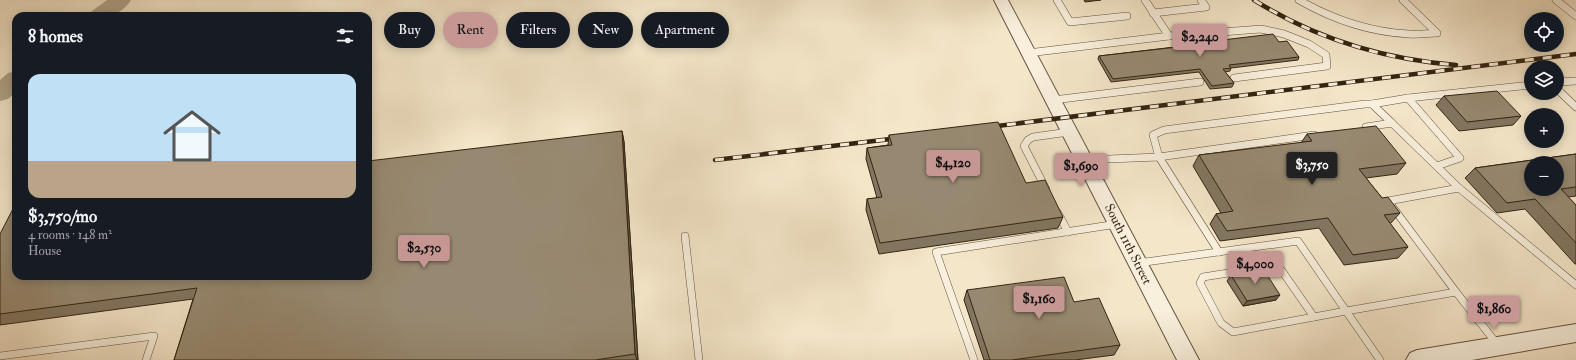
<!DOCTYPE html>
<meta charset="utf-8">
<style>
body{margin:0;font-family:"IM FELL Double Pica",serif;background:#242831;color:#f1f3f6;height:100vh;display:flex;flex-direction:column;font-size:15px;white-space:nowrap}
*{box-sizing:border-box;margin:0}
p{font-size:13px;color:#9ea1a6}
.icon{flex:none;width:22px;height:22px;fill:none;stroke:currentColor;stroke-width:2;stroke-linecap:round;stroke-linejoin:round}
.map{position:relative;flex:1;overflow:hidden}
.sheet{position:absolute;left:12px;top:12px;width:360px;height:268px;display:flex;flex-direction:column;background:#171b24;border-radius:12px;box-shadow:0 2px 10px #0003}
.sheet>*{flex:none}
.top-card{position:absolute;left:384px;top:12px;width:380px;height:36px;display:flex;gap:8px}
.buttons{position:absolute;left:1524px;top:12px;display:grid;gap:8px}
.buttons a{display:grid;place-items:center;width:40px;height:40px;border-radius:50%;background:#171b24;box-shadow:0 2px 10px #0003;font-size:20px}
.price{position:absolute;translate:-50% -34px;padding:0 9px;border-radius:4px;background:#c59692;color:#111;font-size:13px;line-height:26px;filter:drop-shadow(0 1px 2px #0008)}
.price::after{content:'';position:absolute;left:50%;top:24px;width:12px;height:9px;margin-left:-6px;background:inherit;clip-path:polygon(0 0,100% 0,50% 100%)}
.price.selected{background:#222;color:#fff}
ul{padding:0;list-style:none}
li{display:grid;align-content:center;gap:8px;height:212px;padding:0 16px}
li span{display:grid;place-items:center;height:124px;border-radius:12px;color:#555}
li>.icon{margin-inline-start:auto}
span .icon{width:72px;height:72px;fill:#fffc;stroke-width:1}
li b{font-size:17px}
h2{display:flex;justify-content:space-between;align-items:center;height:48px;padding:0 16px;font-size:17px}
.pill{padding:0 14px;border-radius:18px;background:#171b24;box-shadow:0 2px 10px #0003;font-size:14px;line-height:36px}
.pill.selected{background:#c59692;color:#111}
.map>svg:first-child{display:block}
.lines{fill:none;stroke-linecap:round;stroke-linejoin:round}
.river{fill:#b2a48b;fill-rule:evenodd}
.service-casing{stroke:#635440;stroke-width:8}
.tertiary-casing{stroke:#635440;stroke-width:2}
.service{stroke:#f8efdc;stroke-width:7}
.tertiary{fill:#f8efdc;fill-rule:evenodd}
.rail-casing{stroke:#332412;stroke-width:4.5}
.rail{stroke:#f8efdc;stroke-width:3;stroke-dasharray:9;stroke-linecap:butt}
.wall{fill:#827661;stroke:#332412}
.shaded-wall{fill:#6a604f;stroke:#332412}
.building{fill:#978971;stroke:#332412;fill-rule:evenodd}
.labels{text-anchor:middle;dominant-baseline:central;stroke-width:3;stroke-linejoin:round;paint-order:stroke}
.street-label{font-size:13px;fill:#332412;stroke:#f8efdc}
</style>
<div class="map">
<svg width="1576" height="360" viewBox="0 0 1576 360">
<rect width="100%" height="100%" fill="#f4e6c9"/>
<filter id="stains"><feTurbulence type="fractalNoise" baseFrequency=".005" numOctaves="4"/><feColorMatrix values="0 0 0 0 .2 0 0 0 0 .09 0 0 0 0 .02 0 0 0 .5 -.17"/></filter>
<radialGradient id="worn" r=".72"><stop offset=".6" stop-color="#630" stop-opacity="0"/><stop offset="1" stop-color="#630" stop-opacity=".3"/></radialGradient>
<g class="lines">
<g class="river">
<path d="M 107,0 L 131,0 C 120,17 107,16 88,16 L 92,11 Z"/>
<polygon points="16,71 16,92 8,99 0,101 0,80 8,73"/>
</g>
<defs>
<g id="service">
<polyline points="1057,0 1070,22 1127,16"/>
<path d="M 1299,0 C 1332,19 1371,32 1409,34 C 1419,35 1428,33 1437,33 L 1403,0"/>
<polyline points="1556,0 1576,16"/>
<polyline points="1153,13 1206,7 1201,0"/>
<polyline points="1169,36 1261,29 1284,34 1309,44 1326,55 1327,66 1234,78"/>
<polyline points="1028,53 1169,36 1145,0"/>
<polyline points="1557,82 1576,81"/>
<polyline points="1557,89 1576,107"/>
<polyline points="1408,98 1531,85"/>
<polyline points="1053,100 1200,82"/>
<polyline points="1372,104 1408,98 1460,158 1437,166"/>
<polyline points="1366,127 1392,123 1459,188"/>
<polyline points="1314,135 1159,157 1153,135 1164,130 1365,104 1372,104 1392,123"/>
<polyline points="1084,160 1159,157 1219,252"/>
<polyline points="1046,189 1024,146 1028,140 1033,137 1069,132"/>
<polyline points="1058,213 1068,232"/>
<polyline points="685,236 699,360"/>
<polyline points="1138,263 1298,241 1346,311 1456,292 1497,344"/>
<polygon points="1273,266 1282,271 1314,317 1233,332 1221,323 1200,283 1203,277"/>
<polyline points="1456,292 1388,201 1459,188 1576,285"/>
<polyline points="1314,317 1346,311 1380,360"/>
<polyline points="0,356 154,336 146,360"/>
<polyline points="974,360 936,252 1117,224"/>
</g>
<g id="tertiary">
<polygon points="994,0 1008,0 1199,360 1177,360"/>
<polygon points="1576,324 1576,342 1472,360 1406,360 1410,353 1417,350"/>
</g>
</defs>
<use href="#service" class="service-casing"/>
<use href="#tertiary" class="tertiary-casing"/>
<use href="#service" class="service"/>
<use href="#tertiary" class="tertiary"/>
<defs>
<g id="rail">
<path d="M 1254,0 C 1316,39 1383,59 1456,65"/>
<polyline points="989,127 1576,54"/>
<polyline points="715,160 899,138"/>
</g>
</defs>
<use href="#rail" class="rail-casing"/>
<use href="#rail" class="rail"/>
</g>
<g class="wall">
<polygon points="1084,0 1101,0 1085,2"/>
<polygon points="1183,41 1279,42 1299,57 1298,60 1231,68 1230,71 1225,72 1234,83 1232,87 1210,89 1199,72 1111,82 1098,59 1099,56 1183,46 1182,45"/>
<polygon points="1444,96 1521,116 1513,125 1459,131 1436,105"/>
<polygon points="622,131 624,142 638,360 174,360 193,299 0,325 0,234"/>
<polygon points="1307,134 1406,163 1397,174 1366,178 1382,198 1400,213 1390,224 1408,247 1398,258 1344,265 1319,228 1220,241 1210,224 1216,214 1221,213 1193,166 1199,155 1301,143"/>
<polygon points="889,135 1026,183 1063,217 1058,228 879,254 866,210 867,199 877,198 866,159 867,148 888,145"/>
<polygon points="1576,154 1576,196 1568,197 1576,205 1576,264 1575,264 1525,209 1497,213 1465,178 1475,168"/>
<polygon points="1231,275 1276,300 1243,306 1227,281"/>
<polygon points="967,290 1120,345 1114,355 1075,360 984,360 964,300"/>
</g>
<g class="shaded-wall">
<polygon points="622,131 624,142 638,360 637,360 635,354"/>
<polygon points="1280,295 1276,300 1243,306 1247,301"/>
</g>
<g class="building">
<polygon points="1273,34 1279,42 1287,41 1299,57 1229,65 1231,68 1223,69 1234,83 1212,86 1200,69 1113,79 1099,56 1186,46 1183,41 1211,38 1214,41"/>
<polygon points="1497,91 1521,116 1467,122 1444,96"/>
<polygon points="998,122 1026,183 1045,180 1063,217 880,243 867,199 882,197 867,148 892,145 889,135"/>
<polygon points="1376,126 1406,163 1359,169 1382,198 1388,197 1400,213 1384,215 1408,247 1353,255 1328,218 1227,231 1216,214 1233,211 1199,155 1312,141 1307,134"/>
<polygon points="622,131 635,354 595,360 174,360 197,288 0,314 0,234 16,203 16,276 368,276 368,161"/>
<path d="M 1576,154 L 1576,187 L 1561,189 L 1576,205 L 1576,243 L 1535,199 L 1507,203 L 1475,168 ZM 1531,163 L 1557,163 L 1557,189 L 1531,189 Z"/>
<polygon points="1264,270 1280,295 1247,301 1231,275"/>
<polygon points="1064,277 1074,302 1099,298 1120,345 1012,360 990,360 967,290"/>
</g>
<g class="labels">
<g class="street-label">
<text transform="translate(1128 244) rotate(63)">South 11th Street</text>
</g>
</g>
<rect width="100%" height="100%" filter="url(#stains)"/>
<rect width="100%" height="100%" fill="url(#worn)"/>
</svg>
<div class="buttons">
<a><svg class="icon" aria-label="locate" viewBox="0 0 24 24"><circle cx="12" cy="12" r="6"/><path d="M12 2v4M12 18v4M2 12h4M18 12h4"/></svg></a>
<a><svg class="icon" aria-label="layers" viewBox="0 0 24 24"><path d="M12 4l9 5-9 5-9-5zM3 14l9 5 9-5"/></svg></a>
<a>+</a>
<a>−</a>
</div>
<b class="price" style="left:1200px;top:58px">$2,240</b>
<b class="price" style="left:953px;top:184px">$4,120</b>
<b class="price selected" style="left:1312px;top:186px">$3,750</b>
<b class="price" style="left:1081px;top:187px">$1,690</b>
<b class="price" style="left:424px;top:269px">$2,530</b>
<b class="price" style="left:1255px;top:285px">$4,000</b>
<b class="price" style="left:1039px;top:320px">$1,160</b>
<b class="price" style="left:1494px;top:330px">$1,860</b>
<div class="top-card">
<a class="pill">Buy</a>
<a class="pill selected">Rent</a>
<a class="pill">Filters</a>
<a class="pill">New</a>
<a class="pill">Apartment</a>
</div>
<section class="sheet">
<h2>8 homes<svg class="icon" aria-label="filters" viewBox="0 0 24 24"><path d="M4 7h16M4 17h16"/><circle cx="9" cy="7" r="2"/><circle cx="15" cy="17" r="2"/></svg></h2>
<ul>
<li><span style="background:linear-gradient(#bfe0f5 70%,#b9a48a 0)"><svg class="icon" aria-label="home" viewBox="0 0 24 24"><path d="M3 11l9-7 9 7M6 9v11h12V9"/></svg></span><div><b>$3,750/mo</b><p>4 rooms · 148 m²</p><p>House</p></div></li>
</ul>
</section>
</div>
